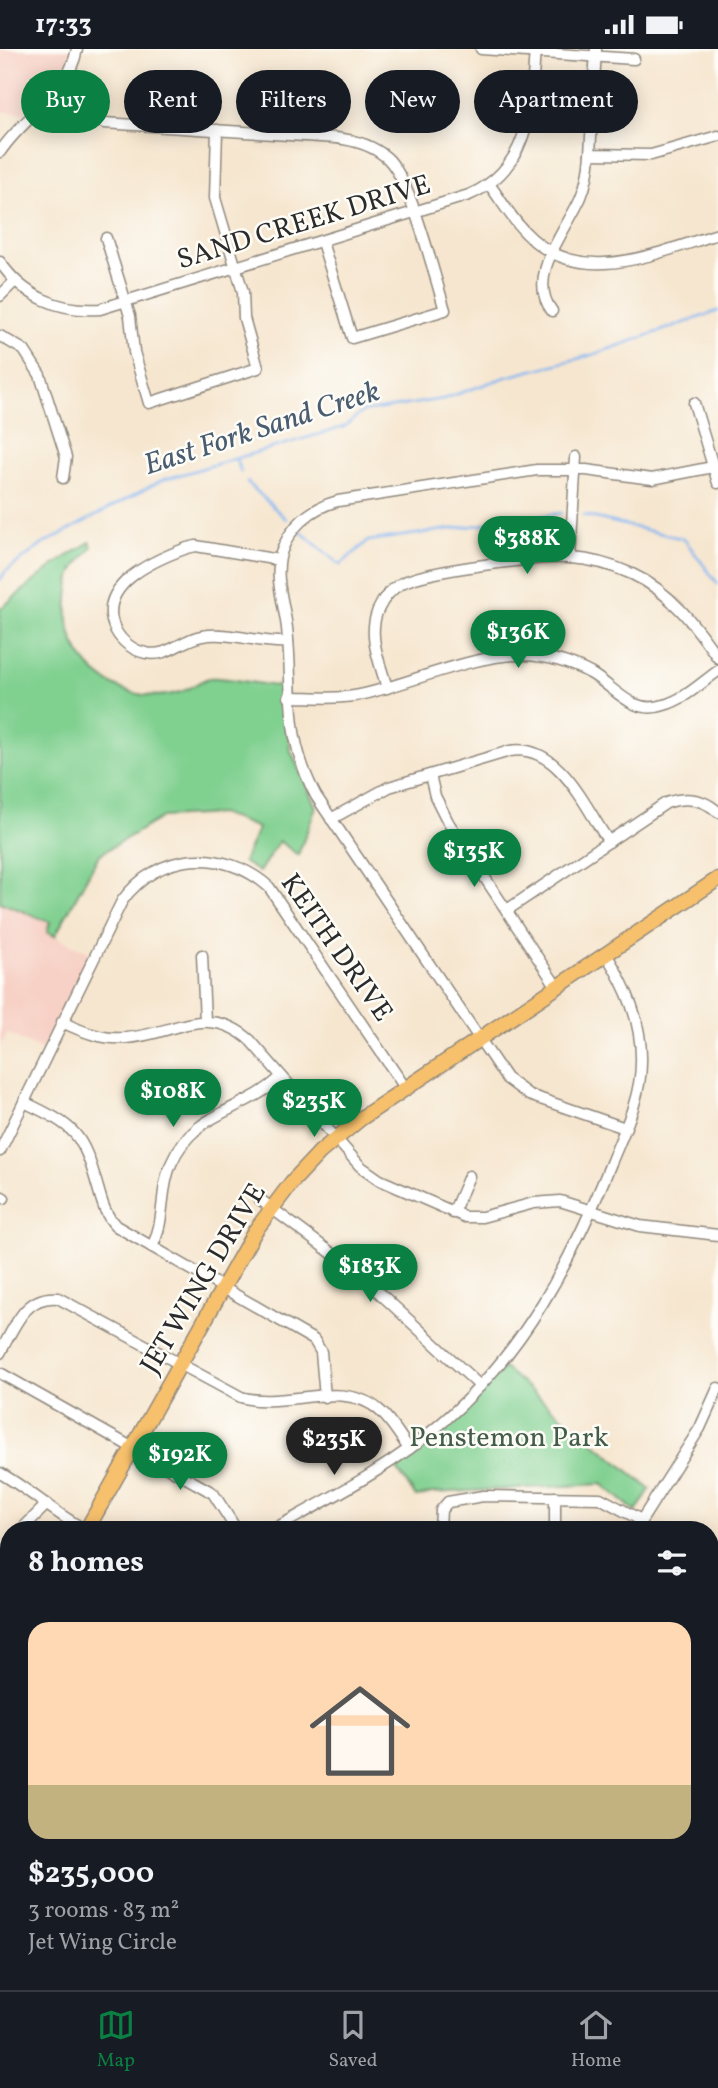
<!DOCTYPE html>
<meta charset="utf-8">
<style>
body{margin:0;font-family:Vollkorn,serif;background:#242831;color:#f1f3f6;height:100vh;display:flex;flex-direction:column;font-size:26px;white-space:nowrap}
*{box-sizing:border-box;margin:0}
p{font-size:23px;color:#9ea1a6}
.icon{flex:none;width:38px;height:38px;fill:none;stroke:currentColor;stroke-width:2;stroke-linecap:round;stroke-linejoin:round}
.map{position:relative;flex:1;overflow:hidden}
.panel{position:absolute;left:0px;top:1472px;width:719px;height:471px;display:flex;flex-direction:column;background:#171b24;border-radius:28px 28px 0 0;box-shadow:0 4px 18px #0003}
.panel>*{flex:none}
.top-card{position:absolute;left:21px;top:21px;width:677px;height:63px;display:flex;gap:14px}
.price{position:absolute;translate:-50% -60px;padding:0 16px;border-radius:24px;background:#0b8043;color:#fff;font-size:23px;line-height:46px;filter:drop-shadow(0 2px 4px #0008)}
.price::after{content:'';position:absolute;left:50%;top:42px;width:21px;height:16px;margin-left:-10px;background:inherit;clip-path:polygon(0 0,100% 0,50% 100%)}
.price.current{background:#222;color:#fff}
ul{padding:0;list-style:none}
li{display:grid;align-content:center;gap:14px;height:371px;padding:0 28px}
li+li{border-top:2px solid #363941}
li span{display:grid;place-items:center;height:217px;border-radius:21px;color:#555}
li>.icon{margin-inline-start:auto}
span .icon{width:126px;height:126px;fill:#fffc;stroke-width:1}
li b{font-size:30px}
h2{display:flex;justify-content:space-between;align-items:center;height:84px;padding:0 28px;font-size:30px}
.tag{padding:0 24px;border-radius:32px;background:#171b24;box-shadow:0 4px 18px #0003;font-size:24px;line-height:63px}
.tag.current{background:#0b8043;color:#fff}
.status{display:flex;justify-content:space-between;align-items:center;height:49px;padding:0 35px;background:#171b24;direction:ltr}
.status svg{height:19px;fill:currentColor}
.tab-bar{display:flex;justify-content:space-around;align-items:center;height:98px;border-top:2px solid #363941;background:#171b24;font-size:19px;color:#9ea1a6}
.tab-bar a{display:grid;justify-items:center;gap:4px}
.tab-bar .current{color:#0b8043}
.map>svg:first-child{display:block}
.built{fill:#f7d1c6}
.green{fill:#80d090;stroke:#567e5e;stroke-width:2}
.lines{fill:none;stroke-linecap:round;stroke-linejoin:round}
.stream{stroke:#84b6f0;stroke-width:2.5}
.minor-casing{stroke:#90887d;stroke-width:13}
.major-casing{stroke:#90887d;stroke-width:17}
.highway-casing{stroke:#90887d;stroke-width:18}
.minor{stroke:#fff;stroke-width:10}
.major{stroke:#f7c06c;stroke-width:14}
.highway{stroke:#f7c06c;stroke-width:16}
.labels{text-anchor:middle;dominant-baseline:central;stroke-width:5;stroke-linejoin:round;paint-order:stroke}
.street-label{font-size:28px;fill:#2b2b2b;stroke:#fdfcf7}
.park-label{font-size:28px;fill:#445d49;stroke:#fdfcf7}
.water-label{font-size:30px;font-style:italic;fill:#4a5c70;stroke:#fdfcf7}
</style>
<div class="status"><b>17:33</b><svg viewBox="0 0 49 12"><path d="M0 12V9h3v3zM5 12V6h3v6zM10 12V3h3v9zM15 12V0h3v12zM26 1h20v11H26zM47 4h2v5h-2z"/></svg></div>
<div class="map">
<svg width="718" height="1941" viewBox="0 0 718 1941">
<rect width="100%" height="100%" fill="#fdfcf7"/>
<filter id="ink" filterUnits="userSpaceOnUse"><feTurbulence type="fractalNoise" baseFrequency=".0143" numOctaves="2"/><feDisplacementMap in="SourceGraphic" scale="14" xChannelSelector="R" yChannelSelector="G"/><feConvolveMatrix kernelMatrix="1 2 1 2 8 2 1 2 1" color-interpolation-filters="sRGB"/></filter>
<filter id="wash" filterUnits="userSpaceOnUse"><feTurbulence type="fractalNoise" baseFrequency=".00686" numOctaves="4" result="noise"/><feDisplacementMap in="SourceGraphic" scale="28" xChannelSelector="R" yChannelSelector="G"/><feGaussianBlur stdDeviation="1.57" result="paint"/><feColorMatrix in="noise" values="0 0 0 0 0 0 0 0 0 0 0 0 0 0 0 0 0 1.4 0 .05"/><feComposite in="paint" operator="in"/></filter>
<g filter="url(#wash)">
<rect width="100%" height="100%" fill="#f6e6cf"/>
<g class="built">
<polygon points="0,0 72,0 60,30 29,64 0,63"/>
<polygon points="0,853 51,873 47,884 91,904 41,1001 7,984 0,999"/>
</g>
<g class="green">
<path d="M 90,493 L 92,498 C 87,505 80,511 75,519 C 68,530 66,563 69,577 C 78,626 132,658 180,643 C 190,640 199,632 209,629 C 221,627 268,637 284,638 L 290,700 L 316,758 L 298,806 L 279,792 L 259,823 L 243,813 L 258,779 L 222,765 L 162,768 L 99,806 L 55,887 L 47,883 L 50,873 L 0,853 L 0,560 L 54,516 Z"/>
<polygon points="504,1319 650,1440 636,1463 602,1435 432,1444 416,1448 395,1417 455,1370"/>
</g>
<g class="lines">
<g class="stream">
<polyline points="236,410 241,423"/>
<polyline points="247,433 286,470"/>
<polyline points="583,466 684,490 718,535"/>
<polyline points="301,483 340,516 368,492 561,464"/>
<polyline points="0,531 5,523 43,495 162,431 344,378 362,363 443,350 506,328 592,306 718,262"/>
</g>
</g>
</g>
<g filter="url(#ink)">
<g class="lines">
<defs>
<g id="minor">
<polyline points="481,0 634,10"/>
<polyline points="596,0 590,105 651,106 718,87"/>
<path d="M 54,46 L 76,64 L 104,74 L 336,89 C 354,91 372,96 386,108 C 411,129 434,226 445,261 L 352,289 L 322,193"/>
<path d="M 0,103 C 25,65 68,47 77,0"/>
<path d="M 489,135 C 501,151 511,169 525,183 C 579,241 655,204 718,185"/>
<polyline points="106,189 130,267 134,303 149,354 258,319 244,269 243,243 215,149 217,81"/>
<path d="M 0,213 C 23,247 59,263 100,260 L 469,146 C 531,119 531,58 535,0"/>
<polyline points="0,247 15,232"/>
<path d="M 552,262 C 525,227 567,181 581,148 C 587,134 589,120 590,105"/>
<polyline points="0,287 24,301 40,326 66,408 63,429"/>
<polyline points="694,354 718,434"/>
<polyline points="570,509 576,408"/>
<path d="M 279,511 L 196,497 L 187,499 C 154,511 93,537 116,582 C 122,593 134,602 146,604 C 167,609 182,590 202,587 C 230,582 259,595 288,593"/>
<path d="M 387,639 C 380,614 367,586 378,561 C 383,550 391,540 402,534 C 428,521 540,507 570,509 C 591,510 612,516 632,525 C 670,542 695,576 718,609"/>
<path d="M 289,648 C 313,648 340,651 364,645 C 411,634 477,604 524,606 C 547,607 569,613 590,624 C 615,638 632,667 664,656 C 684,651 702,633 718,622"/>
<polyline points="430,726 435,747 448,773 557,938"/>
<path d="M 331,770 L 389,738 L 510,702 C 559,694 585,758 609,793"/>
<path d="M 507,861 L 666,754 C 686,747 703,749 718,763"/>
<polyline points="202,906 205,972"/>
<path d="M 62,973 C 83,983 103,991 126,989 C 173,986 207,953 250,991 L 360,1117 L 380,1131 L 465,1168 L 482,1168 L 534,1154 L 560,1152 L 640,1177 L 718,1186"/>
<path d="M 24,1053 C 76,1078 82,1083 98,1139 C 102,1153 105,1166 116,1177 L 314,1291 L 321,1303 L 325,1348"/>
<path d="M 625,1079 L 529,1046 L 506,1029 L 316,747 C 283,685 294,644 287,579 C 284,554 274,528 281,504 C 290,477 311,459 338,452 L 537,421 L 586,421 L 652,430 L 718,417"/>
<path d="M 0,1102 L 122,852 C 158,802 224,798 269,838 L 406,1040"/>
<polyline points="0,1147 4,1149"/>
<polyline points="258,1149 357,1223 480,1337"/>
<polyline points="453,1164 469,1127"/>
<path d="M 152,1198 C 166,1170 159,1143 171,1115 C 194,1061 243,1064 281,1028"/>
<path d="M 0,1304 C 14,1279 25,1245 58,1249 L 241,1348 C 284,1361 342,1329 379,1361 C 391,1371 400,1387 409,1400"/>
<polyline points="0,1324 213,1444 236,1480"/>
<path d="M 0,1424 C 30,1441 54,1464 84,1480"/>
<polyline points="22,1480 47,1455"/>
<path d="M 274,1480 C 332,1448 393,1417 443,1373 C 525,1302 571,1213 611,1114 C 624,1082 641,1049 641,1013 C 642,973 627,939 606,905"/>
<polyline points="440,1480 441,1461 448,1453 483,1447 600,1449 641,1471"/>
<polyline points="555,1480 555,1448"/>
<polyline points="636,1480 700,1379 718,1339"/>
<polyline points="0,1520 9,1504"/>
<polyline points="349,1941 357,1934"/>
</g>
<g id="major">
<polyline points="87,1480 255,1182 292,1133 320,1103 360,1070 718,830"/>
<polyline points="0,1635 9,1619"/>
</g>
<polyline id="highway" points="0,1937 7,1941"/>
</defs>
<use href="#minor" class="minor-casing"/>
<use href="#major" class="major-casing"/>
<use href="#highway" class="highway-casing"/>
<use href="#minor" class="minor"/>
<use href="#major" class="major"/>
<use href="#highway" class="highway"/>
</g>
</g>
<g class="labels">
<g class="street-label">
<text transform="translate(304 174) rotate(-17)">SAND CREEK DRIVE</text>
<text transform="translate(336 899) rotate(55)">KEITH DRIVE</text>
<text transform="translate(204 1230) rotate(-59)">JET WING DRIVE</text>
</g>
<g class="park-label">
<text x="509" y="1389">Penstemon Park</text>
</g>
<g class="water-label">
<text transform="translate(262 380) rotate(-18)">East Fork Sand Creek</text>
</g>
</g>
</svg>
<b class="price" style="left:527px;top:527px">$388K</b>
<b class="price" style="left:518px;top:621px">$136K</b>
<b class="price" style="left:474px;top:840px">$135K</b>
<b class="price" style="left:173px;top:1080px">$108K</b>
<b class="price" style="left:314px;top:1090px">$235K</b>
<b class="price" style="left:370px;top:1255px">$183K</b>
<b class="price current" style="left:334px;top:1428px">$235K</b>
<b class="price" style="left:180px;top:1443px">$192K</b>
<div class="top-card">
<a class="tag current">Buy</a>
<a class="tag">Rent</a>
<a class="tag">Filters</a>
<a class="tag">New</a>
<a class="tag">Apartment</a>
</div>
<section class="panel">
<h2>8 homes<svg class="icon" aria-label="filters" viewBox="0 0 24 24"><path d="M4 7h16M4 17h16"/><circle cx="9" cy="7" r="2"/><circle cx="15" cy="17" r="2"/></svg></h2>
<ul>
<li><span style="background:linear-gradient(#ffd9b3 75%,#c2b280 0)"><svg class="icon" aria-label="home" viewBox="0 0 24 24"><path d="M3 11l9-7 9 7M6 9v11h12V9"/></svg></span><div><b>$235,000</b><p>3 rooms · 83 m²</p><p>Jet Wing Circle</p></div></li>
</ul>
</section>
</div>
<nav class="tab-bar">
<a class="current"><svg class="icon" aria-label="map" viewBox="0 0 24 24"><path d="M3 6l6-2 6 2 6-2v14l-6 2-6-2-6 2zM9 4v14M15 6v14"/></svg>Map</a>
<a><svg class="icon" aria-label="saved" viewBox="0 0 24 24"><path d="M7 4h10v16l-5-4-5 4z"/></svg>Saved</a>
<a><svg class="icon" aria-label="home" viewBox="0 0 24 24"><path d="M3 11l9-7 9 7M6 9v11h12V9"/></svg>Home</a>
</nav>
